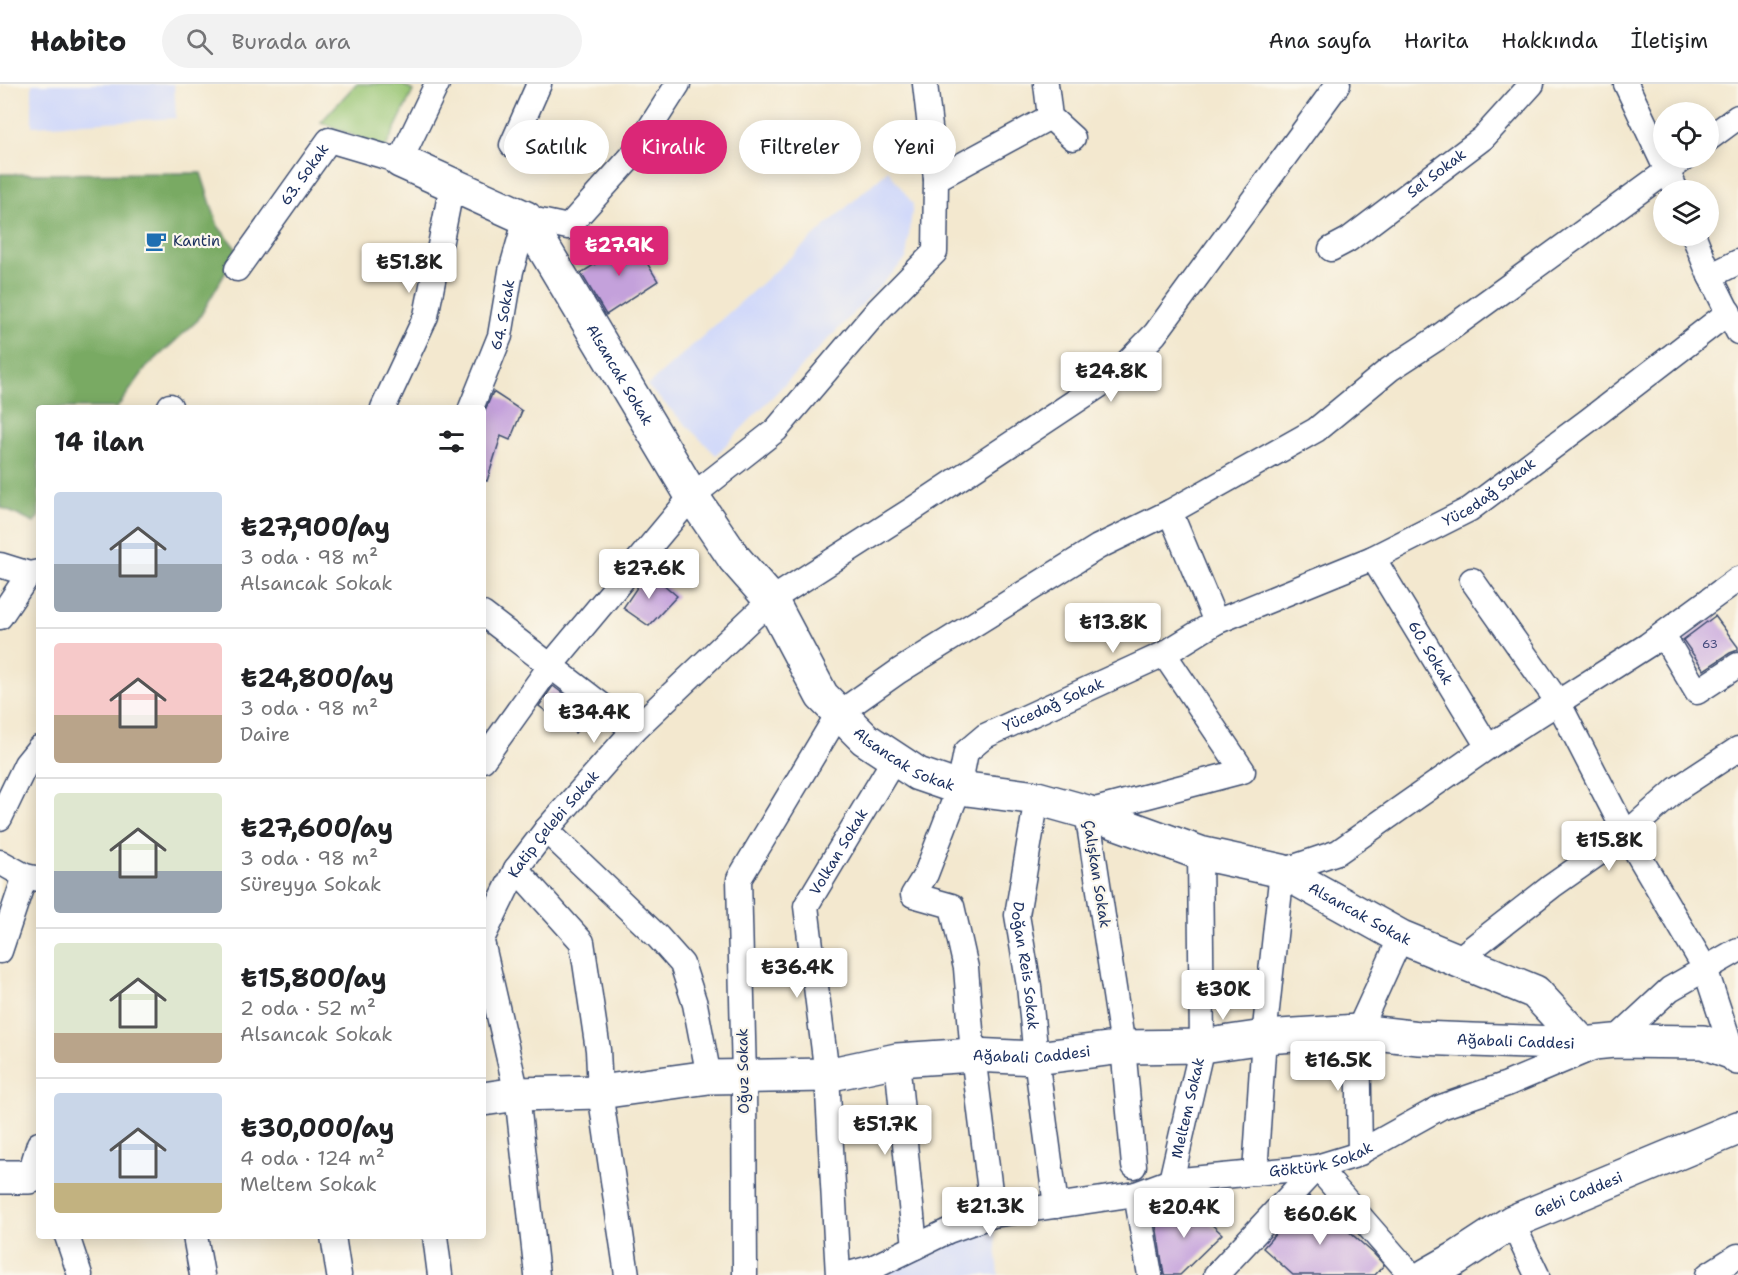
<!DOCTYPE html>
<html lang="tr">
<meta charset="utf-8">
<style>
body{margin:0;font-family:"Shantell Sans",sans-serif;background:#f2f2f2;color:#202124;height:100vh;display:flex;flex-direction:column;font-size:22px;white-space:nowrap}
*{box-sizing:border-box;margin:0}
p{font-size:20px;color:#757577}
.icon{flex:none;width:33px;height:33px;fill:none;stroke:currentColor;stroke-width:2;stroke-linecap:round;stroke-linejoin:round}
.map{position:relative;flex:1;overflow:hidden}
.sheet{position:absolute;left:36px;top:321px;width:450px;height:834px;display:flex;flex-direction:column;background:#fff;border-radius:6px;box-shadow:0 3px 15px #0003}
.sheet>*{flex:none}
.hud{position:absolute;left:504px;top:36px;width:570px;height:54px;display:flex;gap:12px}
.buttons{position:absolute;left:1653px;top:18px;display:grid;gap:12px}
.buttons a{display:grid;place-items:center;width:66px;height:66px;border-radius:50%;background:#fff;box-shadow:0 3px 15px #0003;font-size:30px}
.price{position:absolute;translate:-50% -51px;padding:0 14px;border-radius:6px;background:#fff;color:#222;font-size:20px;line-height:39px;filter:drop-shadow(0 2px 3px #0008)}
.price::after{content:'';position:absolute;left:50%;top:36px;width:18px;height:14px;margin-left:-9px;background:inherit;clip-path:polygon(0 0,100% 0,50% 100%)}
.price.on{background:#db2777;color:#fff}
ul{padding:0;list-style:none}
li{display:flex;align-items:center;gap:18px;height:150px;padding:0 18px}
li+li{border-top:2px solid #e0e0e0}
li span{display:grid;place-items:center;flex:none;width:168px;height:120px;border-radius:6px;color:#555}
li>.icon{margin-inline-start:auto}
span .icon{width:72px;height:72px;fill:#fffc;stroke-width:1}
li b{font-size:26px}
h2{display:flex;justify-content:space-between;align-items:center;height:72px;padding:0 18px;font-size:26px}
.chip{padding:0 21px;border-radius:27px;background:#fff;box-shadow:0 3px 15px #0003;font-size:21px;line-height:54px}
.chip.on{background:#db2777;color:#fff}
header{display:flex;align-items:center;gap:36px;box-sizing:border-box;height:84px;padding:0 30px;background:#fff;border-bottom:2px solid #e0e0e0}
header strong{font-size:28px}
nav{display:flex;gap:33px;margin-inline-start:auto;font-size:21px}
.search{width:420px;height:54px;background:#f2f2f2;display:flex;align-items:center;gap:15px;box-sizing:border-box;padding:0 21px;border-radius:33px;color:#757577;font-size:22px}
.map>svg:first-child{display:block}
.built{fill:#d1d9f9}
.green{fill:#97c472;stroke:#597a68;stroke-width:1.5}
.forest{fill:#79aa64;stroke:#4a6c61;stroke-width:1.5}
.building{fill:#c4a1db}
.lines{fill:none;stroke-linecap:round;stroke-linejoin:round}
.street-casing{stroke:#3b4b6f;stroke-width:27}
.secondary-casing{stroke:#3b4b6f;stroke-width:36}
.street{stroke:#fff;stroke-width:24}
.secondary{stroke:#fff;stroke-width:33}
.labels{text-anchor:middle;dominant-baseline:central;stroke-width:4.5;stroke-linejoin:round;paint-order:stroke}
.number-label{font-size:12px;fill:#454c7d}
.street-label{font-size:15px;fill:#1b2f5e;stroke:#fbf7ec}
.poi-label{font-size:15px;fill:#1b2f5e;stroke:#fbf7ec;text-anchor:start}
</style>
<header>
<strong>Habito</strong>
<div class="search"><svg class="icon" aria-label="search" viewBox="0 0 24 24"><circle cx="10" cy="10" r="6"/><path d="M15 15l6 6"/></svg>Burada ara</div>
<nav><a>Ana sayfa</a><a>Harita</a><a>Hakkında</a><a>İletişim</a></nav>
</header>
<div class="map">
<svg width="1738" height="1191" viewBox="0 0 1738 1191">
<rect width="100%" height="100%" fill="#fbf7ec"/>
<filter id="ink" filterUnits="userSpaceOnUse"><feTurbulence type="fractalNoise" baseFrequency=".0167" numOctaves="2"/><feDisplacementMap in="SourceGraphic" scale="12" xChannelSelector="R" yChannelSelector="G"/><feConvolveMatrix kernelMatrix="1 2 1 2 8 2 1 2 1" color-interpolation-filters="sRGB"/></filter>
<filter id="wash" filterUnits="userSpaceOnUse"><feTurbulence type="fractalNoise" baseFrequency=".008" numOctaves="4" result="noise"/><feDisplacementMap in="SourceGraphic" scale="24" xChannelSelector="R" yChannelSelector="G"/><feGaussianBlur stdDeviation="1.35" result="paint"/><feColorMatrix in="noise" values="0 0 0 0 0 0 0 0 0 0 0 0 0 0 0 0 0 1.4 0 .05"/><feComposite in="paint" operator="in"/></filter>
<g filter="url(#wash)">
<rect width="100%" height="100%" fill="#f3e8cf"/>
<g class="built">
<polygon points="32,0 174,0 176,34 32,42"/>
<polygon points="888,86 913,120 906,175 716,371 647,302"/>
<polygon points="994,1140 999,1191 882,1191"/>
</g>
<polygon class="green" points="356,0 402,0 413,7 385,65 321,38"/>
<polygon class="forest" points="201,89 218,142 238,167 198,236 146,284 117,324 39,324 39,432 34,439 0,423 0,90"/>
<g id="blocks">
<g class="building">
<polygon points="633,156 658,197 606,231 581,189"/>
<polygon points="493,308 522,327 510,356 501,352 487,397 483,396 483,331"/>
<polygon points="648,487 677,512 649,542 623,524"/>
<polygon points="1715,532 1738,563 1738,566 1730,569 1704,586 1683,556"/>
<polygon points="553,602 591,631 575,649 539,622"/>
<polygon points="1309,1112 1374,1170 1384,1181 1375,1191 1293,1191 1263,1164"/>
<polygon points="1194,1124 1222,1150 1180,1191 1164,1191 1155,1134"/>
</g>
</g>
</g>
<g filter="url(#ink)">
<use href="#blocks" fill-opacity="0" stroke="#3b4b6f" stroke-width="1.5"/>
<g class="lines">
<defs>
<g id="street">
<polyline points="925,0 936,95"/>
<polyline points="1046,0 1050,33 1073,54"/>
<polyline points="1626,0 1676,106"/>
<polyline points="1708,55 1738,33"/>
<polyline points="512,61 539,0"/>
<polyline points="1694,152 1710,192"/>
<path id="s1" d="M 1331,165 L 1348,156 L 1483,54 L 1532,0"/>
<polyline points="1738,178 1710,192 1738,248"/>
<path id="s2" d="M 237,185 L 329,56 L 400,77 L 437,0"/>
<polyline points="169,324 170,322"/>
<polyline points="383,324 426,232 452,101"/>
<path id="s3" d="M 471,324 L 500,252 L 511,187 L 526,134 L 568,143 L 632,72 L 678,0"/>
<polyline points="1170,428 1216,538"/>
<path id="s4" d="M 1373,474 L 1488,663"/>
<polyline points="0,481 29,490 39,488"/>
<polyline points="1472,496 1558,618 1626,750 1705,884 1733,969"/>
<polyline points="483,530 634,646"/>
<polyline points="0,533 29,490"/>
<polyline points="1663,551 1697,608 1738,581"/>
<polyline points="483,676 551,581 692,412 776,346 878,226 935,168 936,95 1050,33"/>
<path id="s5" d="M 1037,714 L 1017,831 L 1029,902 L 1036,974 L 1056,1122"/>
<polyline points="0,734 26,680 39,664"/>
<polyline points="546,746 658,853 682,880 695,920 709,993"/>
<polyline points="0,778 25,792 39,795"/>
<polyline points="516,785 582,858 598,966 600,1008 627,1191"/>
<path id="s6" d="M 483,853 L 516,785 L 546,746 L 634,646 L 771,516 L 913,425 L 1115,291 L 1155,250 L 1338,0"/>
<polyline points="483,862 517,1010 537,1191"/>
<polyline points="0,867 25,792"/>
<polyline points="1457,876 1552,802 1626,750 1677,705 1738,665"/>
<polyline points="1614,957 1670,905 1738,866"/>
<polyline points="897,976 915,1163"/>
<polyline points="1360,1069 1358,947 1401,853"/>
<polyline points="1134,1082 1123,963 1087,728 1243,687 1164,570"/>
<polyline points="1255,1089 1264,953 1282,787 1338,768 1488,663 1648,561 1738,495"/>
<polyline points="29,1093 39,1060"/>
<path id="s7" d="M 1171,1097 L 1202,962 L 1200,769"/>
<polyline points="1136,1110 1150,1191"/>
<path id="s8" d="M 993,1131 L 973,971 L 966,884 L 952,822 L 913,811 L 926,790 L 959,704 L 966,668 L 985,652 L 1164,570 L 1216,538 L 1373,474 L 1470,425 L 1589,336 L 1729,228"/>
<polyline points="1512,1138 1537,1191"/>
<polyline points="67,1152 80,1191"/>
<polyline points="195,1152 202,1191"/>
<polyline points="333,1152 339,1191"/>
<polyline points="435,1152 440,1191"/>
<polyline points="745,1191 744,993 739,795 838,630 899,587 1098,463 1170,428 1316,346 1390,285 1436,255 1685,74"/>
<path id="s9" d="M 838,1191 L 827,991 L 806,822 L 895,674"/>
<path id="s10" d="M 845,1191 L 874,1183 L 948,1147 L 993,1131 L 1136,1110 L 1171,1097 L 1317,1083 L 1353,1072 L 1441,1023 L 1507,1000 L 1595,963"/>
<polyline points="1216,1191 1317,1083 1411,1191"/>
<polyline points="1708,1191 1738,1172"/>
</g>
<g id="secondary">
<path id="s11" d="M 400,77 L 526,134 L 692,412 L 734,474 L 771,516 L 822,612 L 865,655 L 918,690 L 959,704 L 1037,714 L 1087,728 L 1200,769 L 1282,787 L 1401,853 L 1535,908 L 1583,960 L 1614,957 L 1703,958 L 1733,969 L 1738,974"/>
<path id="s12" d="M 483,1015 L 517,1010 L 600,1008 L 709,993 L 827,991 L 897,976 L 973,971 L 1036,974 L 1123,963 L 1202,962 L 1264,953 L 1358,947 L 1419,954 L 1583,960"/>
<polyline points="0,1093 29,1093 39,1090"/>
<path id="s13" d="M 1427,1191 L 1457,1174 L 1512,1138 L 1738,1044"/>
</g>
</defs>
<use href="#street" class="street-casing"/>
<use href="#secondary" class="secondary-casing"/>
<use href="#street" class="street"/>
<use href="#secondary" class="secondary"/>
</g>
</g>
<defs>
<symbol id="cafe-bare" viewBox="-9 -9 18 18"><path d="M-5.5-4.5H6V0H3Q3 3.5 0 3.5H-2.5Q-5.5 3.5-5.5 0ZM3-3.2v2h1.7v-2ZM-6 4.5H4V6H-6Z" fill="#1f6fb2" stroke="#fbf7ec" stroke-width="2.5" paint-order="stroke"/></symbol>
</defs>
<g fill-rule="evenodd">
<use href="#cafe-bare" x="141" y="142" width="30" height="30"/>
</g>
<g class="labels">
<g class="number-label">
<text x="1710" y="560">63</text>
</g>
<g class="street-label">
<text stroke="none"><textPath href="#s1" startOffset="130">Sel Sokak</textPath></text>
<text stroke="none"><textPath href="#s2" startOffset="116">63. Sokak</textPath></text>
<text stroke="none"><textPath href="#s3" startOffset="99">64. Sokak</textPath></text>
<text stroke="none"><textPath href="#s11" startOffset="321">Alsancak Sokak</textPath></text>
<text stroke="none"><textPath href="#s8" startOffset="1092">Yücedağ Sokak</textPath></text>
<text stroke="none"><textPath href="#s4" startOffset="111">60. Sokak</textPath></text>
<text stroke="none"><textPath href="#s8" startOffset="606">Yücedağ Sokak</textPath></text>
<text stroke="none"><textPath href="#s11" startOffset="807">Alsancak Sokak</textPath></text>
<text stroke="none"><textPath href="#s6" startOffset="134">Katip Çelebi Sokak</textPath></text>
<text stroke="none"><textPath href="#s9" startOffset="434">Volkan Sokak</textPath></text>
<text transform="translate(1097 790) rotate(81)">Çalışkan Sokak</text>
<text stroke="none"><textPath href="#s11" startOffset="1293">Alsancak Sokak</textPath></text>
<text stroke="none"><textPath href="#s5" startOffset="170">Doğan Reis Sokak</textPath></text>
<text stroke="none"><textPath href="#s12" startOffset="1038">Ağabali Caddesi</textPath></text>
<text stroke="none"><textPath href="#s12" startOffset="552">Ağabali Caddesi</textPath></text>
<text transform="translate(743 987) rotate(-91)">Oğuz Sokak</text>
<text stroke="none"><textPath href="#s7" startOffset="75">Meltem Sokak</textPath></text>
<text stroke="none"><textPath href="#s10" startOffset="494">Göktürk Sokak</textPath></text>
<text stroke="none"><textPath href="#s13" startOffset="172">Gebi Caddesi</textPath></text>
</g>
<g class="poi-label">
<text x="173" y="157">Kantin</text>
</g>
</g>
</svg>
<div class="buttons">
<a><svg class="icon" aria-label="locate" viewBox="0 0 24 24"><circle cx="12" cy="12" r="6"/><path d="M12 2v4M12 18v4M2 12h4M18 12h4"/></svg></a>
<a><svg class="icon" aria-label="layers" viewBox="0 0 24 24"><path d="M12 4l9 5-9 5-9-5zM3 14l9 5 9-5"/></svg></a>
</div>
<b class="price on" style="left:619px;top:193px">₺27.9K</b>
<b class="price" style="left:409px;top:210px">₺51.8K</b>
<b class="price" style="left:1111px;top:319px">₺24.8K</b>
<b class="price" style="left:649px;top:516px">₺27.6K</b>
<b class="price" style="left:1113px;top:570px">₺13.8K</b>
<b class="price" style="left:594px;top:660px">₺34.4K</b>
<b class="price" style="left:1609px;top:788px">₺15.8K</b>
<b class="price" style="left:797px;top:915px">₺36.4K</b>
<b class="price" style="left:1223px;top:937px">₺30K</b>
<b class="price" style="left:1338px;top:1008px">₺16.5K</b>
<b class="price" style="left:885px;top:1072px">₺51.7K</b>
<b class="price" style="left:990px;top:1154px">₺21.3K</b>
<b class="price" style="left:1184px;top:1155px">₺20.4K</b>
<b class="price" style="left:1320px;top:1162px">₺60.6K</b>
<div class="hud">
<a class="chip">Satılık</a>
<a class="chip on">Kiralık</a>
<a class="chip">Filtreler</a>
<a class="chip">Yeni</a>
</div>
<section class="sheet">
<h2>14 ilan<svg class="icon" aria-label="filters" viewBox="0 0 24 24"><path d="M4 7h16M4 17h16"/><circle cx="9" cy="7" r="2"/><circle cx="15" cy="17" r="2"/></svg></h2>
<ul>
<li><span style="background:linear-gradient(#c9d6e8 60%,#9aa5b1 0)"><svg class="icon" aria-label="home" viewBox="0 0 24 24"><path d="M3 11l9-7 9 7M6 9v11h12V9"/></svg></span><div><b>₺27,900/ay</b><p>3 oda · 98 m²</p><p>Alsancak Sokak</p></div></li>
<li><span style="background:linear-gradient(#f6c9c9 60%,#b9a48a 0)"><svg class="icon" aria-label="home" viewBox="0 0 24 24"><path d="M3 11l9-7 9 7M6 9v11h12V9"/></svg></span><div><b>₺24,800/ay</b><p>3 oda · 98 m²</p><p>Daire</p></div></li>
<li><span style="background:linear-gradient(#dfe7d0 65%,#9aa5b1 0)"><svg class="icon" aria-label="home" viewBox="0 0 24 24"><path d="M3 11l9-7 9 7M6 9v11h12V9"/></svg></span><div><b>₺27,600/ay</b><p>3 oda · 98 m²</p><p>Süreyya Sokak</p></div></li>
<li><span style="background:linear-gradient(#dfe7d0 75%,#b9a48a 0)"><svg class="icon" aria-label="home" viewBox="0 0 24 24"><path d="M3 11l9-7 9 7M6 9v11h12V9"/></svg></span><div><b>₺15,800/ay</b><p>2 oda · 52 m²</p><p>Alsancak Sokak</p></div></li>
<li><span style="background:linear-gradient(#c9d6e8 75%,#c2b280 0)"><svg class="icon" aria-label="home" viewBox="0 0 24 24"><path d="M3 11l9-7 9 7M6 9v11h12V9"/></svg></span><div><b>₺30,000/ay</b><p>4 oda · 124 m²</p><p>Meltem Sokak</p></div></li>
</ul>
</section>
</div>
